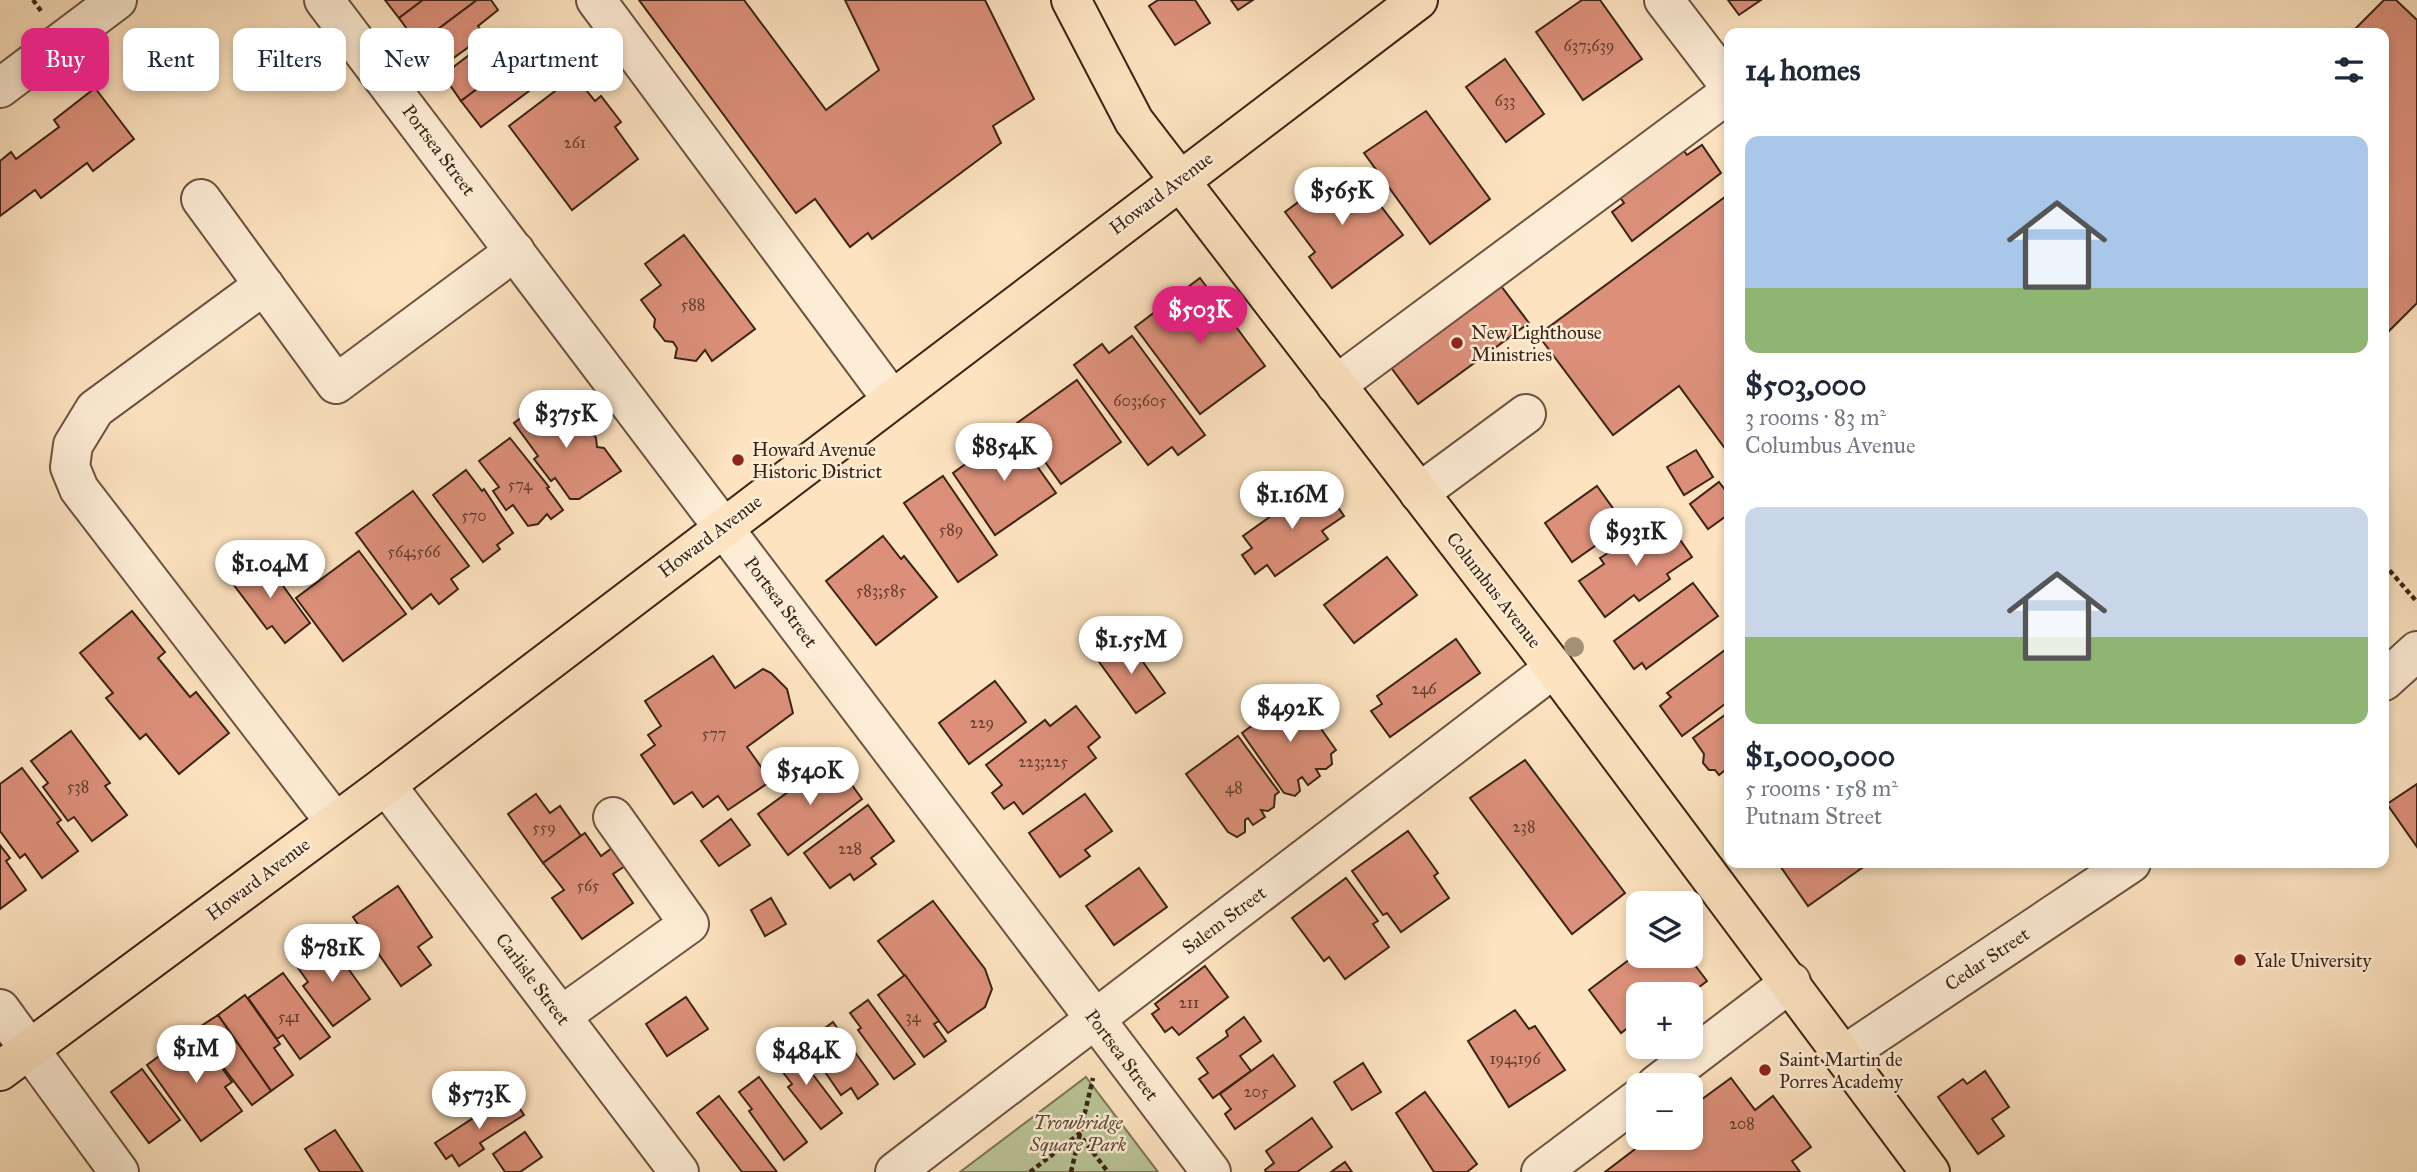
<!DOCTYPE html>
<meta charset="utf-8">
<style>
body{margin:0;font-family:"IM FELL Great Primer",serif;background:#f6f6f7;color:#1f2937;height:100vh;display:flex;flex-direction:column;font-size:26px;white-space:nowrap}
*{box-sizing:border-box;margin:0}
p{font-size:23px;color:#747a83}
.icon{flex:none;width:38px;height:38px;fill:none;stroke:currentColor;stroke-width:2;stroke-linecap:round;stroke-linejoin:round}
.map{position:relative;flex:1;overflow:hidden}
.details{position:absolute;left:1724px;top:28px;width:665px;height:840px;display:flex;flex-direction:column;background:#fff;border-radius:14px;box-shadow:0 4px 10px #0003}
.details>*{flex:none}
.hud{position:absolute;left:21px;top:28px;width:665px;height:63px;display:flex;gap:14px}
.buttons{position:absolute;left:1626px;top:891px;display:grid;gap:14px}
.buttons a{display:grid;place-items:center;width:77px;height:77px;border-radius:14px;background:#fff;box-shadow:0 4px 10px #0003;font-size:35px}
.price{position:absolute;translate:-50% -60px;padding:0 16px;border-radius:24px;background:#fff;color:#222;font-size:23px;line-height:46px;filter:drop-shadow(0 2px 4px #0008)}
.price::after{content:'';position:absolute;left:50%;top:42px;width:21px;height:16px;margin-left:-10px;background:inherit;clip-path:polygon(0 0,100% 0,50% 100%)}
.price.current{background:#db2777;color:#fff}
ul{padding:0;list-style:none}
li{display:grid;align-content:center;gap:14px;height:371px;padding:0 21px}
li span{display:grid;place-items:center;height:217px;border-radius:14px;color:#555}
li>.icon{margin-inline-start:auto}
span .icon{width:126px;height:126px;fill:#fffc;stroke-width:1}
li b{font-size:30px}
h2{display:flex;justify-content:space-between;align-items:center;height:84px;padding:0 21px;font-size:30px}
.chip{padding:0 24px;border-radius:14px;background:#fff;box-shadow:0 4px 10px #0003;font-size:24px;line-height:63px}
.chip.current{background:#db2777;color:#fff}
.map>svg:first-child{display:block}
.green{fill:#bac596;stroke:#7a7456;stroke-width:2}
.building{fill:#dc907a;stroke:#3b2316;stroke-width:2}
.lines{fill:none;stroke-linecap:round;stroke-linejoin:round}
.minor-casing{stroke:#6c5340;stroke-width:42}
.major-casing{stroke:#3b2316;stroke-width:42}
.path{stroke:#3b2316;stroke-width:4.5;stroke-dasharray:5 3.5;stroke-linecap:butt}
.minor{stroke:#feedd6;stroke-width:38}
.major{stroke:#fde3c0;stroke-width:38}
.tree{fill:#a49074}
.poi-dot{fill:#8f2418;stroke:#feedd6;stroke-width:2.5}
.labels{text-anchor:middle;dominant-baseline:central;stroke-width:5;stroke-linejoin:round;paint-order:stroke}
.number-label{font-size:16px;fill:#633e2f}
.street-label{font-size:19px;fill:#3b2316;stroke:#feedd6}
.poi-label{font-size:19px;fill:#3b2316;stroke:#feedd6;text-anchor:start}
.park-label{font-size:19px;font-style:italic;fill:#5b4c36;stroke:#feedd6}
</style>
<div class="map">
<svg width="2417" height="1172" viewBox="0 0 2417 1172">
<rect width="100%" height="100%" fill="#fde3c0"/>
<filter id="stains"><feTurbulence type="fractalNoise" baseFrequency=".00286" numOctaves="4"/><feColorMatrix values="0 0 0 0 .2 0 0 0 0 .09 0 0 0 0 .02 0 0 0 .5 -.17"/></filter>
<radialGradient id="worn" r=".72"><stop offset=".6" stop-color="#630" stop-opacity="0"/><stop offset="1" stop-color="#630" stop-opacity=".3"/></radialGradient>
<polygon class="green" points="1086,1077 1158,1172 960,1172"/>
<g class="building">
<polygon points="385,0 423,0 399,18"/>
<polygon points="423,0 477,0 418,44 399,18"/>
<polygon points="477,0 491,0 498,10 478,26 485,35 437,70 418,44"/>
<polygon points="639,0 744,0 826,110 879,70 845,0 985,0 1034,99 993,126 1001,143 872,239 868,233 850,247 815,199 796,213"/>
<polygon points="1158,0 1195,0 1210,23 1175,45 1149,6"/>
<polygon points="1231,0 1253,0 1238,10"/>
<polygon points="1582,0 1600,0 1642,59 1583,100 1536,32"/>
<polygon points="1728,0 1761,0 1739,15"/>
<polygon points="2384,0 2396,0 2417,20 2417,303 2384,336 2384,33 2351,33"/>
<polygon points="517,34 529,50 461,101 443,75 490,39 497,48"/>
<polygon points="529,50 542,67 522,81 529,91 481,127 461,101"/>
<polygon points="1505,59 1544,114 1506,142 1466,87"/>
<polygon points="575,76 595,101 601,96 621,122 615,127 638,159 572,210 509,126"/>
<polygon points="95,88 134,139 93,171 87,163 41,198 35,190 0,216 0,161 11,152 16,159 59,127 54,120"/>
<polygon points="1426,111 1490,199 1430,244 1364,153"/>
<polygon points="1677,141 1687,155 1702,145 1721,173 1632,241 1612,212 1624,203 1614,189"/>
<polygon points="1344,168 1375,209 1380,205 1403,235 1332,288 1309,257 1315,252 1285,212"/>
<polygon points="1729,194 1729,454 1679,386 1613,435 1538,335"/>
<polygon points="684,235 755,329 712,361 705,350 696,361 675,358 677,348 673,342 665,341 654,327 655,319 641,300 661,285 645,264"/>
<polygon points="1200,278 1265,366 1200,414 1135,327"/>
<polygon points="1495,278 1529,323 1418,404 1387,362"/>
<polygon points="1132,336 1205,435 1178,455 1172,447 1148,465 1074,365 1102,344 1109,353"/>
<polygon points="1077,380 1121,442 1061,484 1017,423"/>
<polygon points="551,396 575,429 580,425 587,426 596,438 597,447 604,448 621,471 579,499 570,499 555,478 551,481 534,459 538,456 514,423"/>
<polygon points="1012,431 1056,493 995,535 953,473"/>
<polygon points="510,438 549,487 547,488 563,510 551,519 547,514 538,524 528,526 513,505 506,510 493,491 499,487 479,461"/>
<polygon points="1696,450 1713,477 1684,495 1667,467"/>
<polygon points="466,470 482,491 484,489 513,533 497,545 500,549 483,562 433,495"/>
<polygon points="943,476 997,555 958,582 904,503"/>
<polygon points="1320,481 1344,516 1322,531 1328,539 1275,576 1267,565 1255,574 1242,555 1252,548 1243,536"/>
<polygon points="1719,482 1729,495 1729,514 1708,529 1690,504"/>
<polygon points="1597,486 1625,525 1572,562 1545,523"/>
<polygon points="413,491 469,566 451,579 458,589 439,604 431,594 412,609 356,533"/>
<polygon points="1665,518 1692,557 1667,574 1670,579 1639,601 1634,595 1605,617 1579,581 1604,564 1600,558"/>
<polygon points="883,536 901,559 904,556 937,597 876,645 826,581"/>
<polygon points="359,551 406,614 343,661 296,598"/>
<polygon points="262,557 310,623 285,643 272,626 267,629 230,580"/>
<polygon points="1387,557 1417,595 1354,643 1324,605"/>
<polygon points="1693,583 1718,616 1646,669 1642,663 1634,669 1614,641"/>
<polygon points="132,611 165,652 158,658 190,697 196,692 229,733 179,774 146,734 140,739 106,698 113,693 80,653"/>
<polygon points="1126,638 1165,693 1136,713 1097,659"/>
<polygon points="1456,639 1480,673 1390,737 1371,711 1382,704 1377,696"/>
<polygon points="1729,647 1729,701 1682,736 1660,706 1671,697 1667,693"/>
<polygon points="713,656 735,688 763,669 771,673 787,689 793,713 747,747 771,781 728,810 718,796 703,807 692,792 674,804 641,755 655,745 648,735 661,726 645,701"/>
<polygon points="995,681 1026,722 969,764 939,723"/>
<polygon points="1295,692 1336,750 1331,754 1332,764 1326,769 1316,769 1320,776 1308,785 1302,777 1298,780 1300,791 1295,796 1284,793 1242,733 1261,719 1257,713 1271,702 1275,707"/>
<polygon points="1076,706 1100,737 1088,747 1096,758 1023,814 1014,802 1004,809 992,793 1002,785 986,765 1045,720 1050,726"/>
<polygon points="1729,712 1729,767 1719,775 1715,770 1709,770 1703,763 1704,754 1693,738"/>
<polygon points="71,731 110,783 105,786 127,815 92,841 74,817 68,821 43,787 48,783 31,761"/>
<polygon points="1238,736 1279,792 1275,795 1274,807 1268,811 1261,810 1265,817 1253,825 1248,818 1245,820 1245,832 1237,837 1228,832 1186,774"/>
<polygon points="833,759 862,799 788,855 758,814"/>
<polygon points="1525,760 1625,893 1572,934 1470,798"/>
<polygon points="22,768 61,820 57,823 78,851 42,878 25,854 20,858 0,831 0,784"/>
<polygon points="2417,784 2417,847 2387,804"/>
<polygon points="536,794 550,813 560,806 581,836 543,863 508,814"/>
<polygon points="1085,794 1112,831 1085,850 1090,856 1060,877 1029,833"/>
<polygon points="868,805 894,841 871,858 876,864 854,880 850,874 830,888 804,853"/>
<polygon points="731,819 750,845 719,866 701,841"/>
<polygon points="1408,831 1438,873 1434,876 1449,898 1401,932 1387,913 1383,915 1352,871"/>
<polygon points="585,833 601,856 612,848 625,866 613,874 633,903 582,939 552,898 564,890 543,863"/>
<polygon points="0,845 10,858 6,861 26,890 0,909"/>
<polygon points="1778,863 1869,863 1808,906"/>
<polygon points="1139,868 1167,907 1114,945 1086,906"/>
<polygon points="1346,878 1378,921 1373,924 1389,947 1345,979 1329,957 1324,961 1292,918"/>
<polygon points="398,886 432,937 418,947 431,965 401,986 353,917"/>
<polygon points="771,898 786,924 765,936 751,910"/>
<polygon points="933,901 985,969 992,989 985,1007 948,1033 878,941"/>
<polygon points="329,942 370,999 333,1026 303,986 308,982 296,965"/>
<polygon points="1638,953 1682,956 1687,962 1691,960 1707,981 1690,994 1638,994 1638,1020 1621,1033 1589,990"/>
<polygon points="1205,966 1228,997 1179,1035 1172,1027 1165,1032 1152,1014 1159,1009 1155,1004"/>
<polygon points="283,973 330,1037 300,1059 283,1035 277,1039 248,998"/>
<polygon points="905,975 939,1021 934,1024 946,1041 924,1057 878,995"/>
<polygon points="245,995 280,1044 274,1048 293,1075 271,1091 218,1015"/>
<polygon points="686,997 708,1029 667,1056 646,1024"/>
<polygon points="868,1000 915,1064 894,1079 858,1030 861,1028 850,1013"/>
<polygon points="1515,1010 1529,1029 1535,1026 1565,1070 1509,1107 1468,1041"/>
<polygon points="218,1015 271,1091 252,1105 195,1030"/>
<polygon points="1244,1017 1261,1041 1240,1056 1251,1071 1213,1098 1199,1079 1208,1073 1197,1058 1228,1036 1226,1031"/>
<polygon points="833,1022 878,1084 858,1099 851,1088 841,1095 825,1072 834,1065 813,1037"/>
<polygon points="195,1030 232,1082 225,1087 242,1111 201,1141 147,1065"/>
<polygon points="789,1043 842,1113 821,1129 788,1087 792,1084 771,1057"/>
<polygon points="1273,1055 1295,1086 1235,1129 1225,1114 1231,1109 1220,1094"/>
<polygon points="1363,1063 1381,1092 1352,1110 1334,1082"/>
<polygon points="142,1069 180,1120 149,1143 111,1092"/>
<polygon points="1985,1071 2009,1107 1992,1119 2004,1136 1978,1154 1938,1097 1963,1079 1967,1084"/>
<polygon points="759,1077 807,1142 784,1160 749,1111 752,1109 739,1092"/>
<polygon points="1731,1078 1755,1110 1773,1096 1811,1147 1792,1161 1800,1172 1605,1172 1639,1146 1634,1139 1638,1136 1690,1138 1690,1108"/>
<polygon points="1425,1092 1477,1164 1467,1172 1434,1172 1396,1113"/>
<polygon points="510,1094 524,1115 480,1143 484,1149 459,1166 452,1155 446,1159 435,1143"/>
<polygon points="719,1096 777,1172 742,1172 697,1113"/>
<polygon points="1312,1118 1332,1147 1297,1172 1266,1172 1265,1170 1274,1163 1266,1151"/>
<polygon points="335,1130 363,1172 320,1172 305,1149"/>
<polygon points="525,1132 542,1157 520,1172 505,1172 493,1154"/>
<polygon points="1345,1162 1352,1172 1331,1172"/>
</g>
<g class="lines">
<defs>
<g id="minor">
<polyline points="324,0 1211,1172"/>
<polyline points="596,0 891,398"/>
<polyline points="1664,0 1729,85"/>
<polyline points="0,88 117,0"/>
<polyline points="201,199 336,384 515,251"/>
<polyline points="264,285 95,409 73,445 70,467 79,489 335,822"/>
<polyline points="1336,385 1729,93"/>
<polyline points="1419,493 1526,414"/>
<polyline points="2384,681 2417,651"/>
<polyline points="386,785 679,1172"/>
<polyline points="0,1009 119,1172"/>
<polyline points="561,1016 689,924 613,817"/>
<polyline points="1844,1055 2131,863"/>
<polyline points="1656,1085 1791,982"/>
<polyline points="895,1172 1554,668"/>
<polyline points="1541,1172 1638,1099"/>
</g>
<g id="major">
<polyline points="1071,0 1134,121 1554,668 1930,1172"/>
<polyline points="0,1071 386,785 1418,0"/>
</g>
</defs>
<use href="#minor" class="minor-casing"/>
<use href="#major" class="major-casing"/>
<g class="path">
<polyline points="33,0 41,11"/>
<polyline points="2384,564 2417,602"/>
<polyline points="1030,1172 1079,1134 1108,1172"/>
<polyline points="1071,1172 1093,1078"/>
</g>
<use href="#minor" class="minor"/>
<use href="#major" class="major"/>
</g>
<circle class="tree" cx="1574" cy="647" r="10"/>
<g class="poi-dot">
<circle cx="1457" cy="343" r="7"/>
<circle cx="738" cy="460" r="7"/>
<circle cx="2240" cy="960" r="7"/>
<circle cx="1765" cy="1070" r="7"/>
</g>
<g class="labels">
<g class="number-label">
<text x="1589" y="45">637;639</text>
<text x="1505" y="100">633</text>
<text x="575" y="142">261</text>
<text x="693" y="304">588</text>
<text x="1140" y="400">603;605</text>
<text x="520" y="484">574</text>
<text x="474" y="515">570</text>
<text x="951" y="529">589</text>
<text x="414" y="551">564;566</text>
<text x="881" y="590">583;585</text>
<text x="1424" y="688">246</text>
<text x="982" y="722">229</text>
<text x="714" y="733">577</text>
<text x="1043" y="761">223;225</text>
<text x="78" y="786">538</text>
<text x="1234" y="787">48</text>
<text x="1524" y="826">238</text>
<text x="544" y="827">559</text>
<text x="850" y="848">228</text>
<text x="588" y="885">565</text>
<text x="1189" y="1002">211</text>
<text x="289" y="1016">541</text>
<text x="913" y="1016">34</text>
<text x="1515" y="1058">194;196</text>
<text x="1256" y="1091">205</text>
<text x="1742" y="1123">208</text>
</g>
<g class="street-label">
<text transform="translate(439 150) rotate(53)">Portsea Street</text>
<text transform="translate(1161 193) rotate(-37)">Howard Avenue</text>
<text transform="translate(710 536) rotate(-37)">Howard Avenue</text>
<text transform="translate(1494 590) rotate(52)">Columbus Avenue</text>
<text transform="translate(781 602) rotate(53)">Portsea Street</text>
<text transform="translate(258 879) rotate(-37)">Howard Avenue</text>
<text transform="translate(1224 920) rotate(-37)">Salem Street</text>
<text transform="translate(1987 959) rotate(-34)">Cedar Street</text>
<text transform="translate(533 979) rotate(53)">Carlisle Street</text>
<text transform="translate(1122 1055) rotate(53)">Portsea Street</text>
</g>
<g class="poi-label">
<text x="1471" y="332">New Lighthouse<tspan x="1471" dy="22">Ministries</tspan></text>
<text x="752" y="449">Howard Avenue<tspan x="752" dy="22">Historic District</tspan></text>
<text x="2254" y="960">Yale University</text>
<text x="1779" y="1059">Saint Martin de<tspan x="1779" dy="22">Porres Academy</tspan></text>
</g>
<g class="park-label">
<text x="1078" y="1122">Trowbridge<tspan x="1078" dy="22">Square Park</tspan></text>
</g>
</g>
<rect width="100%" height="100%" filter="url(#stains)"/>
<rect width="100%" height="100%" fill="url(#worn)"/>
</svg>
<div class="buttons">
<a><svg class="icon" aria-label="layers" viewBox="0 0 24 24"><path d="M12 4l9 5-9 5-9-5zM3 14l9 5 9-5"/></svg></a>
<a>+</a>
<a>−</a>
</div>
<b class="price" style="left:1342px;top:227px">$565K</b>
<b class="price current" style="left:1200px;top:346px">$503K</b>
<b class="price" style="left:566px;top:450px">$375K</b>
<b class="price" style="left:1004px;top:483px">$854K</b>
<b class="price" style="left:1292px;top:531px">$1.16M</b>
<b class="price" style="left:1636px;top:568px">$931K</b>
<b class="price" style="left:270px;top:600px">$1.04M</b>
<b class="price" style="left:1131px;top:676px">$1.55M</b>
<b class="price" style="left:1290px;top:744px">$492K</b>
<b class="price" style="left:810px;top:807px">$540K</b>
<b class="price" style="left:332px;top:984px">$781K</b>
<b class="price" style="left:196px;top:1085px">$1M</b>
<b class="price" style="left:806px;top:1087px">$484K</b>
<b class="price" style="left:479px;top:1131px">$573K</b>
<div class="hud">
<a class="chip current">Buy</a>
<a class="chip">Rent</a>
<a class="chip">Filters</a>
<a class="chip">New</a>
<a class="chip">Apartment</a>
</div>
<section class="details">
<h2>14 homes<svg class="icon" aria-label="filters" viewBox="0 0 24 24"><path d="M4 7h16M4 17h16"/><circle cx="9" cy="7" r="2"/><circle cx="15" cy="17" r="2"/></svg></h2>
<ul>
<li><span style="background:linear-gradient(#a9c7e8 70%,#8fb573 0)"><svg class="icon" aria-label="home" viewBox="0 0 24 24"><path d="M3 11l9-7 9 7M6 9v11h12V9"/></svg></span><div><b>$503,000</b><p>3 rooms · 83 m²</p><p>Columbus Avenue</p></div></li>
<li><span style="background:linear-gradient(#c9d6e8 60%,#8fb573 0)"><svg class="icon" aria-label="home" viewBox="0 0 24 24"><path d="M3 11l9-7 9 7M6 9v11h12V9"/></svg></span><div><b>$1,000,000</b><p>5 rooms · 158 m²</p><p>Putnam Street</p></div></li>
</ul>
</section>
</div>
